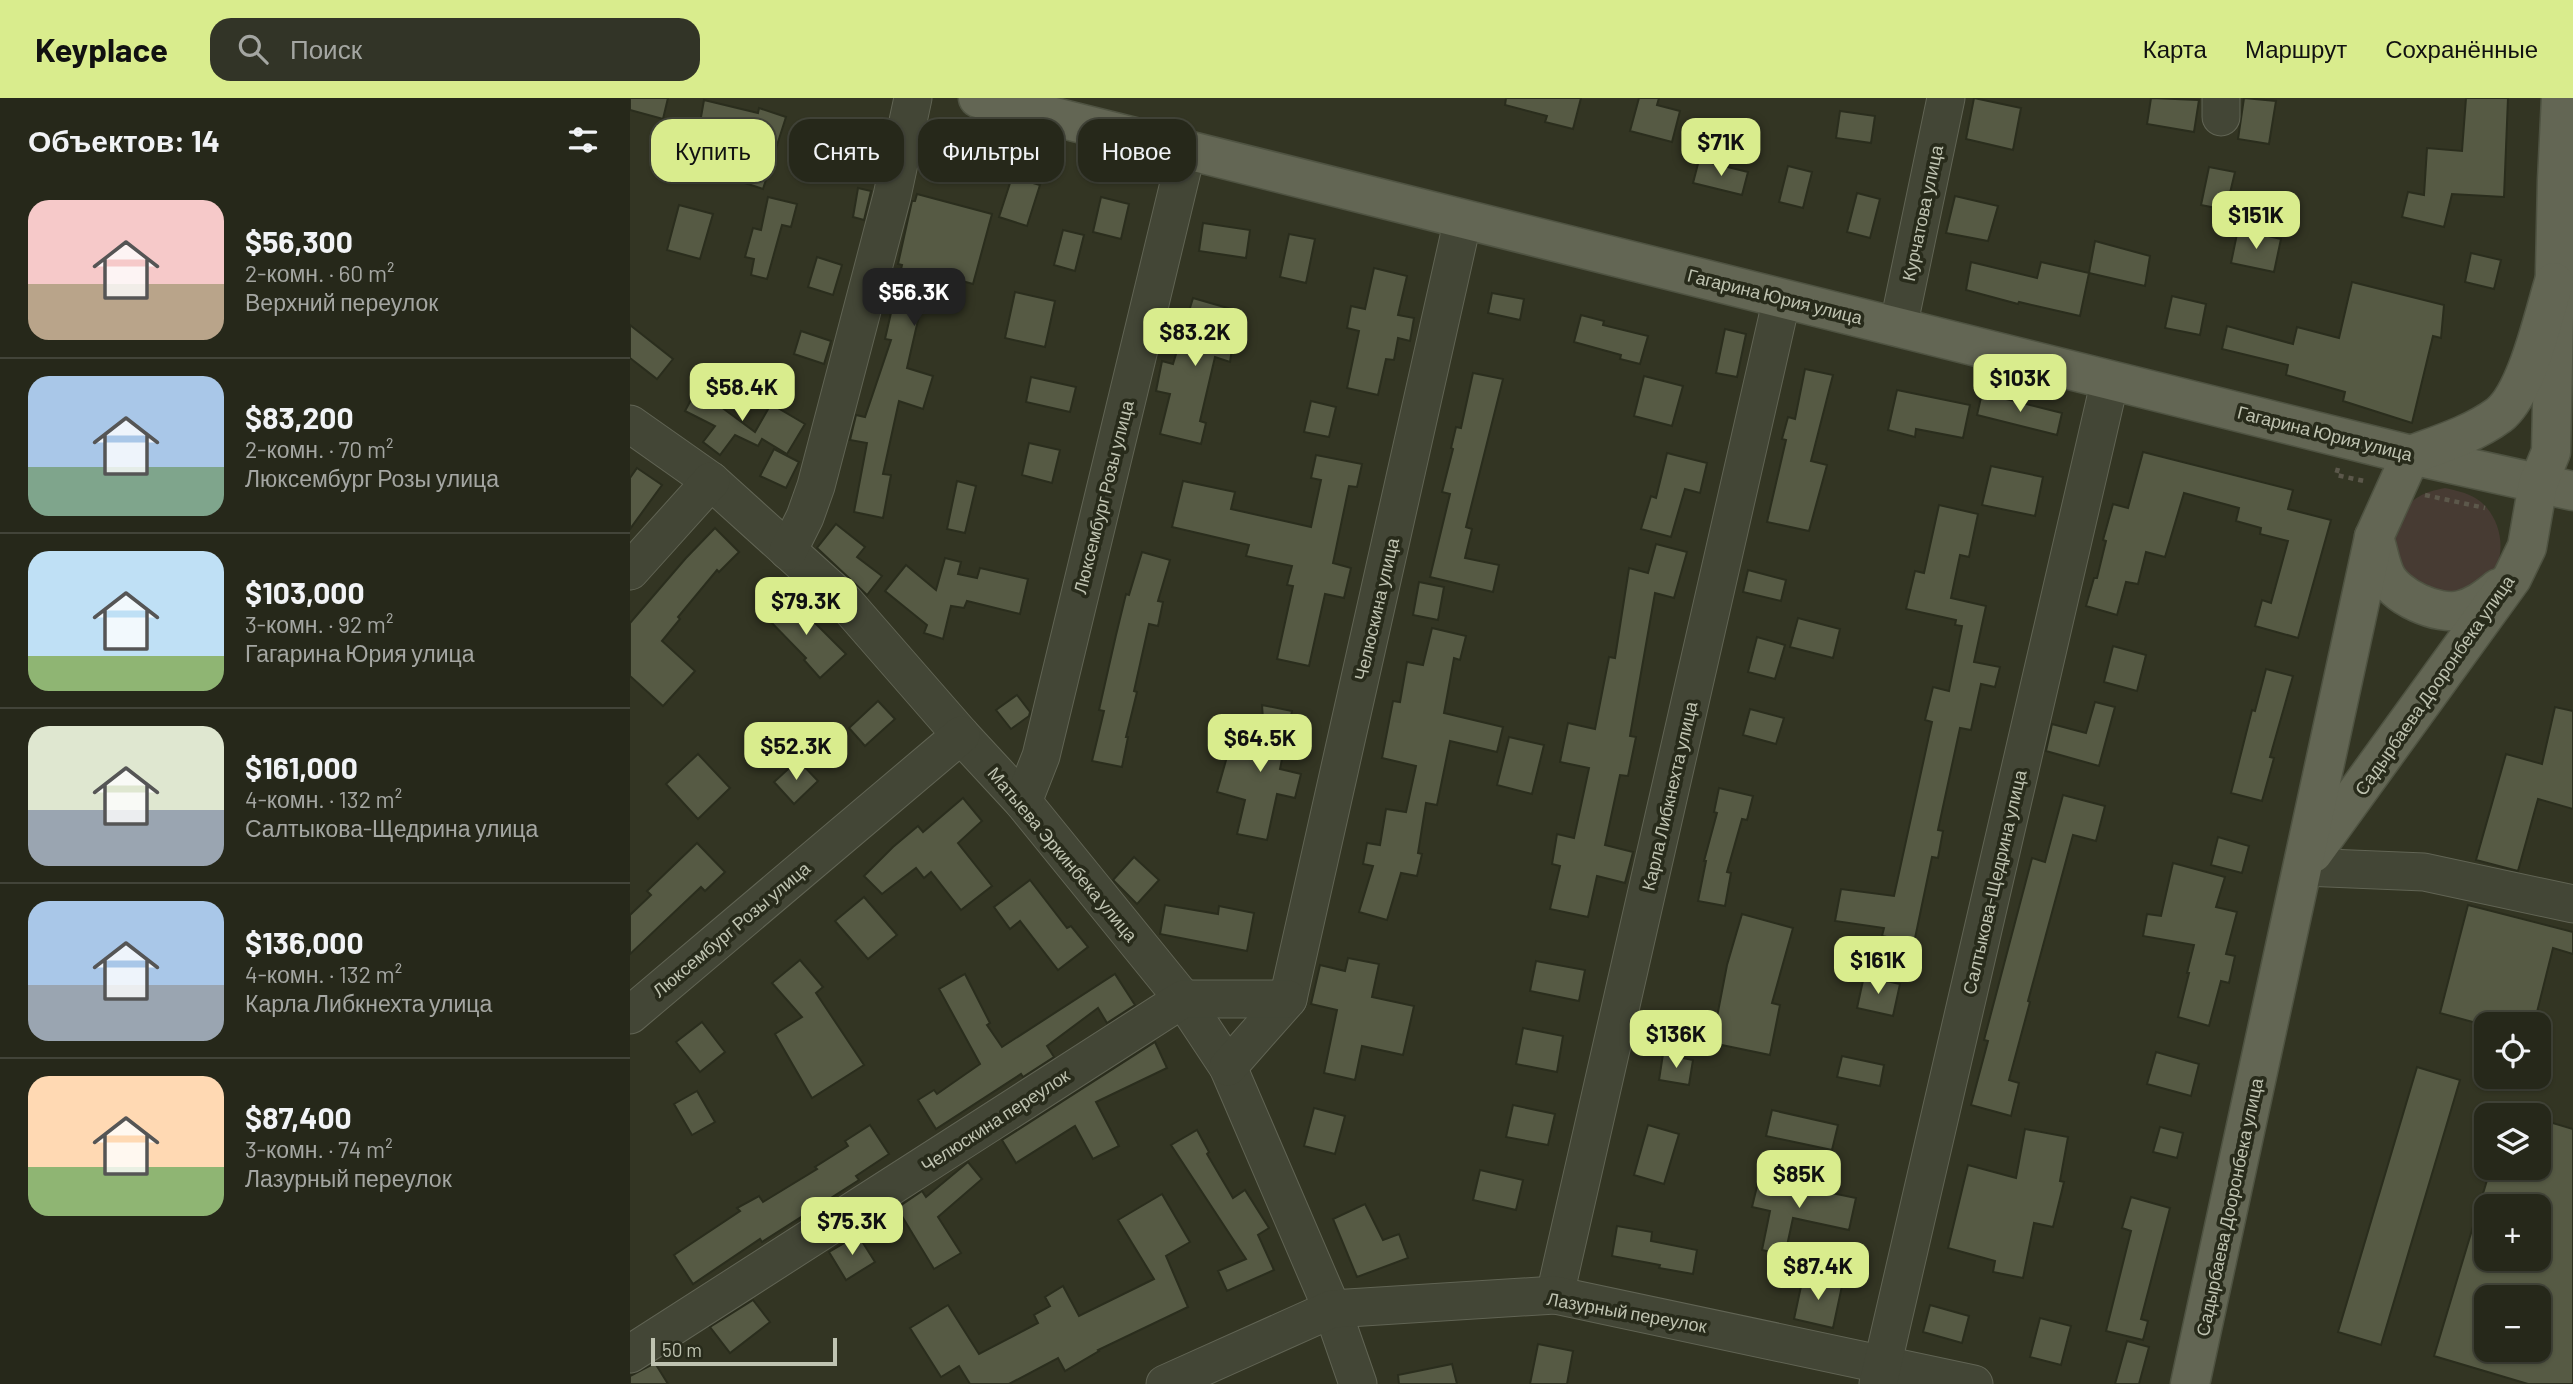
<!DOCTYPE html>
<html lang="ru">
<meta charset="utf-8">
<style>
body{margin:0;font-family:Barlow,sans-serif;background:#323427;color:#f1f3f6;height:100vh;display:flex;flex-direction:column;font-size:26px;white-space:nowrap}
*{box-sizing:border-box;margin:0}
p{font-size:23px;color:#a4a6a2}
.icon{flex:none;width:38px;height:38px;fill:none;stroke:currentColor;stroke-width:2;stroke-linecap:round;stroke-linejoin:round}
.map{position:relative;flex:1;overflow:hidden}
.panel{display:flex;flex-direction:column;background:#26281a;width:630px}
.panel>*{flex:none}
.hud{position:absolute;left:21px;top:21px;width:665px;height:63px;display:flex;gap:14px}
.tools{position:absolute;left:1844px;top:914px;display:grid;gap:14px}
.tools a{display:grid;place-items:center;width:77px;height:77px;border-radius:14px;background:#26281a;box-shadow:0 2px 5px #0004,0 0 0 2px #424439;font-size:35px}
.scale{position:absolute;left:21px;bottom:18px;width:186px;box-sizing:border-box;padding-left:7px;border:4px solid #bfc3b1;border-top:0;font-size:19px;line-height:24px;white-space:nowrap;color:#bfc3b1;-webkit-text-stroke:5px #282b1b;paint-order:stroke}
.price{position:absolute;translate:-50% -60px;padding:0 16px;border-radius:14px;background:#d9ec8d;color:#111;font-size:23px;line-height:46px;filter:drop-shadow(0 2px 4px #0008)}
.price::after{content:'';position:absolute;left:50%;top:42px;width:21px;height:16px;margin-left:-10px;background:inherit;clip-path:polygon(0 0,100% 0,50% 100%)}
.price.current{background:#222;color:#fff}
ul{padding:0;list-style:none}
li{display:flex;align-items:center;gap:21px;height:175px;padding:0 28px}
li+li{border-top:2px solid #424439}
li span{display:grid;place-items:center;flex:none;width:196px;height:140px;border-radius:21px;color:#555}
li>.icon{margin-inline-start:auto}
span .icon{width:84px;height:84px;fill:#fffc;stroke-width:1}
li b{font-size:30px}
h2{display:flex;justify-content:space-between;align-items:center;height:84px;padding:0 28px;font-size:30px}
.pill{padding:0 24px;border-radius:21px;background:#26281a;box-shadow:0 2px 5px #0004,0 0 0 2px #424439;font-size:24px;line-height:63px}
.pill.current{background:#d9ec8d;color:#111}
header{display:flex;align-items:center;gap:42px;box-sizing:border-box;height:98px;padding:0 35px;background:#d9ec8d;color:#111}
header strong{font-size:33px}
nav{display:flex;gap:38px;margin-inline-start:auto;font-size:24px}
.search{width:490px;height:63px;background:#323427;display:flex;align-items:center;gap:18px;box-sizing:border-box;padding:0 24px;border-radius:21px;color:#a4a6a2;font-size:26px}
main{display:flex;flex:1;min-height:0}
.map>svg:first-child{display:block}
.green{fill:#473b33}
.building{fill:#565a44;stroke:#2a2d1d;stroke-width:2;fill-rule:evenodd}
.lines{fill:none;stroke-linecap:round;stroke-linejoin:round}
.minor-casing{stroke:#616454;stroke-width:39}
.major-casing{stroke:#4f5342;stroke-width:41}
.path{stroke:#5c584b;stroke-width:4.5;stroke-dasharray:5 5;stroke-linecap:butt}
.minor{stroke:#434636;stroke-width:37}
.major{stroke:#636654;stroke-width:38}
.labels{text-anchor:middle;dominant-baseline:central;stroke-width:7;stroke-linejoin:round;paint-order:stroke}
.street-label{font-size:18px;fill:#bfc3b1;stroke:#282b1b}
</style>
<header>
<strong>Keyplace</strong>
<div class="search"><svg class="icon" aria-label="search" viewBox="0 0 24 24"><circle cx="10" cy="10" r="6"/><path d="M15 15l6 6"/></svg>Поиск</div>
<nav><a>Карта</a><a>Маршрут</a><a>Сохранённые</a></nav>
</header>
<main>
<section class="panel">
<h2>Объектов: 14<svg class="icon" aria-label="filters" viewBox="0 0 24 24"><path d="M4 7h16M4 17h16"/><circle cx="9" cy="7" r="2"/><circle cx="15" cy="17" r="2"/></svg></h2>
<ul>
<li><span style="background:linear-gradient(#f6c9c9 60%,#b9a48a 0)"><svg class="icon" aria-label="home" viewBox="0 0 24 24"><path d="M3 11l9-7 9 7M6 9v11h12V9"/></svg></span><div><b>$56,300</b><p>2-комн. · 60 m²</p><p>Верхний переулок</p></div></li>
<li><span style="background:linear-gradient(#a9c7e8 65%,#7fa58c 0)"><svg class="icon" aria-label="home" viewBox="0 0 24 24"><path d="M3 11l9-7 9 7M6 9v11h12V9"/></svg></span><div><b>$83,200</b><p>2-комн. · 70 m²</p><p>Люксембург Розы улица</p></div></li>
<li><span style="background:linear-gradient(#bfe0f5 75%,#8fb573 0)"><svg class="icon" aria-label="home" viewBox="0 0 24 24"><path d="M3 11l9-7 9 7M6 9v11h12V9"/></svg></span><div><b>$103,000</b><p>3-комн. · 92 m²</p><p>Гагарина Юрия улица</p></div></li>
<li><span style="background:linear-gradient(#dfe7d0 60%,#9aa5b1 0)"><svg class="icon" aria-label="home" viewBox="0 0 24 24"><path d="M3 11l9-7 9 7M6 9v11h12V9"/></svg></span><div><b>$161,000</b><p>4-комн. · 132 m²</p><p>Салтыкова-Щедрина улица</p></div></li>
<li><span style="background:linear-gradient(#a9c7e8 60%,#9aa5b1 0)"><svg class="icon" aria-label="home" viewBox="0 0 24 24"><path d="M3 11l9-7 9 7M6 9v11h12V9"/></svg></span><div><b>$136,000</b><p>4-комн. · 132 m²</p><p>Карла Либкнехта улица</p></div></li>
<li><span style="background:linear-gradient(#ffd9b3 65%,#8fb573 0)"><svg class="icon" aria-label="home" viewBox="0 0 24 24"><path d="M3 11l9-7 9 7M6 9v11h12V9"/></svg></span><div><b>$87,400</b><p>3-комн. · 74 m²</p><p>Лазурный переулок</p></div></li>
</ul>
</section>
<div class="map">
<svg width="1943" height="1286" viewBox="0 0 1943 1286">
<rect width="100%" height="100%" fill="#333523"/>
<path class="green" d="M 1815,390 C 1828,393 1840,395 1851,404 C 1873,423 1878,460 1858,482 C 1851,491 1836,497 1826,502 L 1774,486 L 1760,433 C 1777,407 1782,396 1815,390 Z"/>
<g class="building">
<polygon points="0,0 38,0 33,21 0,12"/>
<polygon points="876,0 951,0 943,31 915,24 917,18 875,7"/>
<polygon points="1009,0 1029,0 1027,7 1050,13 1042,44 1000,33"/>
<polygon points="1344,0 1391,10 1383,52 1336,41"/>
<polygon points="1521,0 1569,2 1564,34 1517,26"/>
<polygon points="1614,0 1646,3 1639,46 1608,41"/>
<polygon points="1836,0 1878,0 1874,99 1822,96 1814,129 1772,119 1778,94 1794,97 1797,50 1832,53"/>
<polygon points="74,2 128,15 129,10 156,19 133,91 106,82 117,49 68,36"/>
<polygon points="1210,13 1245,18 1241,45 1206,40"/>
<polygon points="231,41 251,47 242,84 219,77"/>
<polygon points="1069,62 1118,74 1112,97 1063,85"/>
<polygon points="1158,68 1182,74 1173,110 1149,104"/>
<polygon points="1579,69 1605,74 1596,112 1571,107"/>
<polygon points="382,79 410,87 397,128 369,119"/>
<polygon points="228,90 241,93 234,122 223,119"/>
<polygon points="1227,95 1250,101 1240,140 1217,134"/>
<polygon points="287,96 362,116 343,186 299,174 277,270 303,278 293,311 269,303 253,376 261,377 253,420 224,414 237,345 220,342 226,317 235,319 261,242 255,241 272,167 268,166 282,103 285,103"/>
<polygon points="1325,98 1368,108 1358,143 1316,135"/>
<polygon points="138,99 167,106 161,129 152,127 137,181 121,177 124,161 115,159 123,130 131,132"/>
<polygon points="471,99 499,106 491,141 463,134"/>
<polygon points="49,107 83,116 70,161 37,152"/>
<polygon points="573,125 620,132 616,160 569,153"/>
<polygon points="1608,131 1651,141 1644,174 1601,165"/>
<polygon points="433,132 454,137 445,173 424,167"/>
<polygon points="659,136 685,141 676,185 650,179"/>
<polygon points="1465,143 1520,158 1515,188 1459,175"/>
<polygon points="1841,155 1871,162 1864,191 1835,184"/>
<polygon points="187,159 212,167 203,197 178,189"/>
<polygon points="1341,164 1407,180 1411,164 1459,175 1450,218 1389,204 1388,206 1336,192"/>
<polygon points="744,170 777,178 768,217 784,220 780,243 768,240 764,262 756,261 748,297 717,290 729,233 717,230 721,208 735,211"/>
<polygon points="1722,184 1814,207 1811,240 1803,238 1782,325 1713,303 1715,294 1656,277 1658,267 1592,251 1597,228 1663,246 1667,229 1709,240"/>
<polygon points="385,194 425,203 415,249 375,240"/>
<polygon points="862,195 894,201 890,222 858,215"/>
<polygon points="1542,198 1576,206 1570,237 1535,230"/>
<polygon points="563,200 608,213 600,264 585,259 570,323 576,325 571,346 530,336 540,296 526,293 532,263 543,266"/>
<polygon points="951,217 974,223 973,227 1018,238 1010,266 990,261 991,257 944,244"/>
<polygon points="0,227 43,261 27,281 0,260"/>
<polygon points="1095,231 1116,236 1107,279 1086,275"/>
<polygon points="171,233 201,243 194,266 164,256"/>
<polygon points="1175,271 1203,277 1181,363 1197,367 1179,433 1137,424 1156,342 1152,341 1158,319 1165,321"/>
<polygon points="843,275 873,281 836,429 842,431 835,460 869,467 863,494 800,479 820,396 812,394 823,351 821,350 826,329 831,330"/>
<polygon points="1014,278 1053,288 1042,328 1004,318"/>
<polygon points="401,279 446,289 440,314 396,304"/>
<polygon points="71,283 89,291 83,303 125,334 141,306 175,326 157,356 132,341 128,348 105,337 90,357 73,344 85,328 55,313"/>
<polygon points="1267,292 1340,307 1333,340 1286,331 1285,339 1258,332"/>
<polygon points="1352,295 1432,315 1427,337 1347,317"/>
<polygon points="681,303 706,309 699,339 674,334"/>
<polygon points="399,345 430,352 422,385 392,377"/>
<polygon points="144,351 169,364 156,390 130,378"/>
<polygon points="1513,354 1663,392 1658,411 1701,422 1668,540 1625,528 1632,502 1641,505 1658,443 1630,436 1631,430 1606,423 1609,410 1554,395 1535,459 1516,454 1508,486 1496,484 1487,517 1456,508 1464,480 1467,480 1476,443 1473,442 1483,406 1498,410"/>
<polygon points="1037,355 1077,365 1070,395 1055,391 1041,439 1011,431 1021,398 1026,400"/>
<polygon points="686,357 732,366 727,389 719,388 703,465 721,470 714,500 695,496 679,568 647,561 663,488 657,487 662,468 616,458 619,447 542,429 553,383 605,394 601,411 681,429 691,382 681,380"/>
<polygon points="1361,368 1413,379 1405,418 1352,407"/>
<polygon points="7,370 32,387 0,431 0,380"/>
<polygon points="327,383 346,388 335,435 317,431"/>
<polygon points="1309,407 1348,416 1339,459 1330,457 1321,500 1356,508 1344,564 1370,569 1365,589 1351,586 1341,632 1330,630 1308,732 1313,733 1308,760 1302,759 1284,845 1252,838 1254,830 1205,823 1211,791 1264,798 1302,624 1295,622 1303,589 1319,593 1332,528 1325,527 1326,522 1276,511 1285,473 1294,475"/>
<polygon points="206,426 235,449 227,459 252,478 237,497 187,450"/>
<polygon points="85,430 109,454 89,474 87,472 48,519 50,521 32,543 65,573 33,608 0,578 0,525 56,460"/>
<polygon points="1026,446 1057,454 1044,500 1025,495 1000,638 1006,639 998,678 990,677 975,747 1003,754 995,785 967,778 958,819 920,811 930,768 922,766 927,736 944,740 959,670 930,664 938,625 965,631 979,559 985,560 999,470 1018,475"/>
<polygon points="512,454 540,462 528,503 533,504 528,528 519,526 504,593 507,594 496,639 498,639 492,669 462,663 474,613 469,612 486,537 496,496 499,497"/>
<polygon points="315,460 331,464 328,476 347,480 350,470 398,481 390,516 337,503 334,510 321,508 313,541 294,535 297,527 255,493 276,467 306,492"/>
<polygon points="1118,472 1156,482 1151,503 1113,494"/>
<polygon points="789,484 814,489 808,522 783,517"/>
<polygon points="158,498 216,556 190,580 174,562 176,560 136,519"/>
<polygon points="1168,520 1210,531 1203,560 1160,549"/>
<polygon points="802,530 836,538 830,562 824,560 814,615 873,629 867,654 820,643 807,707 796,705 788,755 792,756 787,778 771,775 757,822 729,814 743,768 733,766 737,745 750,747 756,711 776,714 786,668 752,660 763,603 770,604 777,564 793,567"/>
<polygon points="1127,539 1155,547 1145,581 1118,574"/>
<polygon points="1483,548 1516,557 1507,593 1474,584"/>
<polygon points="1636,571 1663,578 1640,659 1644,660 1632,703 1601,695 1622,612 1625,613"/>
<polygon points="387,597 400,614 399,618 381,631 366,612"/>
<polygon points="248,603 265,621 235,648 219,630"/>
<polygon points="1465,604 1485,609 1469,668 1416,653 1422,626 1456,635"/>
<polygon points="632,607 662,613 650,671 671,676 665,700 647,696 637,742 607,736 615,702 587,694 602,641 635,650"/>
<polygon points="1925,609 1943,613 1943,711 1908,701 1888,773 1846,762 1876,656 1912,666"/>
<polygon points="1120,611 1154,620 1146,646 1113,637"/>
<polygon points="879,639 914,647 902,696 867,687"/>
<polygon points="68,656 100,690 68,721 36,686"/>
<polygon points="168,662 188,683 164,706 144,684"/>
<polygon points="1089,690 1123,698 1117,722 1112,721 1097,774 1101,775 1095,808 1068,803 1076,763 1074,763 1087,715 1084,714"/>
<polygon points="1433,697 1475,708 1466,743 1443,737 1398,903 1400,904 1379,982 1389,985 1381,1018 1341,1007 1358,943 1354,942 1402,760 1415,764"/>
<polygon points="333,700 352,723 328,745 362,788 331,812 301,774 294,780 286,770 252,796 234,778 263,749 288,728 293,734"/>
<polygon points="1588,739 1619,748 1612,775 1581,767"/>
<polygon points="67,745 95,774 75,793 71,789 0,856 0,817 21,797 17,793"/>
<polygon points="504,759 529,782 507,806 483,782"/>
<polygon points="1543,765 1595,779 1586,809 1607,814 1596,856 1605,858 1599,885 1591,883 1579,928 1548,919 1559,875 1557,875 1564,847 1513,838 1517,816 1531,818"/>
<polygon points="400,782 437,830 441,828 458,849 428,872 390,823 380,831 364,809"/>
<polygon points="234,799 267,837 238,861 205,823"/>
<polygon points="535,807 588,816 589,808 624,815 617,853 530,836"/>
<polygon points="1838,807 1943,834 1943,856 1923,850 1904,926 1850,926 1810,915"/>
<polygon points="1112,816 1163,830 1142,905 1150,907 1140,957 1082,945 1097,867"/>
<polygon points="718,860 749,866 742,899 784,908 773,957 732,948 725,982 694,975 707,912 681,906 690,867 715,873"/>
<polygon points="170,862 193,889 186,895 234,967 182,1000 145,936 172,919 142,885"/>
<polygon points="906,863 955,872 949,903 900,893"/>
<polygon points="335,876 360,925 357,927 372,949 485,876 505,907 477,925 468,910 417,948 424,959 393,979 391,976 306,1031 288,1002 304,992 307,996 350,966 309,891"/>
<polygon points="1234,878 1270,886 1263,918 1227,910"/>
<polygon points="72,924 95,954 70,974 46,944"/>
<polygon points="893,930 933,938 927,974 886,966"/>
<polygon points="525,944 537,970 466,1004 489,1048 463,1061 445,1028 386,1065 372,1042"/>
<polygon points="1526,954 1569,966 1561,998 1517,986"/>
<polygon points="1033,956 1063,962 1059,987 1029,982"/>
<polygon points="1212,958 1254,967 1250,988 1207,979"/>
<polygon points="1787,969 1830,982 1751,1247 1708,1234"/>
<polygon points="67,993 85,1024 62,1037 44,1006"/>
<polygon points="883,1007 925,1016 918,1047 876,1039"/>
<polygon points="684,1010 715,1018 705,1056 674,1048"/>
<polygon points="1142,1012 1208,1027 1202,1052 1136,1038"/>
<path d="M 1909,1021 L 1943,1031 L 1943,1286 L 1898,1286 L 1804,1258 L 1861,1069 L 1909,1069 ZM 1857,1108 L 1909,1108 L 1909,1160 L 1857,1160 ZM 1857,1199 L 1909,1199 L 1909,1251 L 1857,1251 Z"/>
<polygon points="240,1027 259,1056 226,1078 229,1082 132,1144 130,1141 63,1186 44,1157 110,1113 107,1110 129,1098 133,1104 187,1071 185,1069 218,1048 215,1043"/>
<polygon points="1018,1027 1049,1036 1034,1086 1004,1077"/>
<polygon points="1530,1029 1553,1035 1547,1060 1523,1054"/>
<polygon points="1395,1031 1438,1039 1430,1083 1434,1084 1423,1129 1404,1125 1393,1180 1363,1174 1365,1163 1318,1150 1338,1067 1386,1080"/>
<polygon points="567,1032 579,1054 577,1056 603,1100 615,1092 639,1130 628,1137 644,1172 597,1193 588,1173 616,1161 541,1047"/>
<polygon points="338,1064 352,1081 308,1119 331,1155 304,1171 267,1110 292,1093 296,1099"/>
<polygon points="850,1072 893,1082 886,1112 843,1102"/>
<polygon points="1129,1080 1226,1100 1219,1132 1163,1120 1155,1157 1132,1152 1140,1113 1122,1109"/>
<polygon points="532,1096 560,1144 536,1158 558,1209 468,1252 469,1253 435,1273 428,1260 379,1286 340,1286 329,1268 311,1279 280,1230 318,1207 349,1256 408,1225 404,1217 420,1208 415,1199 433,1188 449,1218 524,1181 488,1122"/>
<polygon points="1501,1099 1540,1110 1511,1221 1518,1223 1513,1242 1476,1233 1501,1133 1492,1130"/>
<polygon points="735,1106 753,1142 769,1136 778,1160 727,1179 703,1121"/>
<polygon points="987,1128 1022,1134 1021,1143 1067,1152 1063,1176 1029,1170 1030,1167 982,1158"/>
<polygon points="228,1137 245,1164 216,1182 199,1154"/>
<polygon points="1173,1179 1212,1188 1203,1230 1164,1221"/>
<polygon points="123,1202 140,1224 100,1255 80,1229"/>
<polygon points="1300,1207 1339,1218 1332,1245 1293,1234"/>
<polygon points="1410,1220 1441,1228 1431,1267 1400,1259"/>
<polygon points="1497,1243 1519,1249 1509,1286 1485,1286"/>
<polygon points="908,1246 943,1253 937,1286 900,1286"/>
<polygon points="25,1265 38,1286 0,1286 0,1278"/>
<polygon points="822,1266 827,1286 769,1286 768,1277"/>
</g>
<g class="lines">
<defs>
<g id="minor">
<polyline points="1591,0 1591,19"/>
<polyline points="1268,230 1316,0"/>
<polyline points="0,326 81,383 215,504 331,637 393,704 553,901 598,969 702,1211 728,1286"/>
<polyline points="158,453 175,419 186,388 262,98 283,0"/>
<polyline points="0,473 81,383"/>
<polyline points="393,704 411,658 557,52"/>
<polyline points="1674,769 1794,774 1943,806"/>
<polyline points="0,917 331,637"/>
<polyline points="598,969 658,901 833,121"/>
<polyline points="925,1197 1152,200"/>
<polyline points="0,1256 553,901 658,901"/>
<polyline points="535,1286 702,1211 925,1197 1344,1286"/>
<polyline points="1248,1286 1480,282"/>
</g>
<g id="major">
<polyline points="348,0 1781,357 1943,393"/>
<path d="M 1744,439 C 1748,451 1750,465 1755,476 C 1765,499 1808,518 1831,512 C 1847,508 1857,499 1869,490"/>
<polyline points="1683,755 1882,480 1897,449 1908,386 1921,354 1927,82 1931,0"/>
<path d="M 1560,1286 L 1744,439 L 1781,357 C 1811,346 1843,336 1869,317 C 1897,295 1913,219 1924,184"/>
</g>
</defs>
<use href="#minor" class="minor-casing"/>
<use href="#major" class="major-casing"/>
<g class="path">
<polyline points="1708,370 1706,377 1734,383"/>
<polyline points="1795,397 1855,410"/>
</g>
<use href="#minor" class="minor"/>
<use href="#major" class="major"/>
</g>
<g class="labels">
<g class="street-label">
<text transform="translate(1292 115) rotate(-78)">Курчатова улица</text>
<text transform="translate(1145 198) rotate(14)">Гагарина Юрия улица</text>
<text transform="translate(1695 335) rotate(14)">Гагарина Юрия улица</text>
<text transform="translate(473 399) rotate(-76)">Люксембург Розы улица</text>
<text transform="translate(746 511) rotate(-77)">Челюскина улица</text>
<text transform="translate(1804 587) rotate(-55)">Садырбаева Дооронбека улица</text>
<text transform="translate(1039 698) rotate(-77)">Карла Либкнехта улица</text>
<text transform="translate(433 756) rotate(50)">Матыева Эркинбека улица</text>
<text transform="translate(1364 784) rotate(-77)">Салтыкова-Щедрина улица</text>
<text transform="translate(101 831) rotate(-40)">Люксембург Розы улица</text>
<text transform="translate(365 1022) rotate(-33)">Челюскина переулок</text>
<text transform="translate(1599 1109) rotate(-78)">Садырбаева Дооронбека улица</text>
<text transform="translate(997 1214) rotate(10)">Лазурный переулок</text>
</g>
</g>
</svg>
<div class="tools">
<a><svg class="icon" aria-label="locate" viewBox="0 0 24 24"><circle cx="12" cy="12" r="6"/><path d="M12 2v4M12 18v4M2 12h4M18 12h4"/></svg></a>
<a><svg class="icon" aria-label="layers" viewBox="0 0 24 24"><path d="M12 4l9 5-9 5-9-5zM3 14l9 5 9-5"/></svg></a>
<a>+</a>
<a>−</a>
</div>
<div class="scale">50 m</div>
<b class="price" style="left:1091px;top:80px">$71K</b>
<b class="price" style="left:1626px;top:153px">$151K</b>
<b class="price current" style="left:284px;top:230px">$56.3K</b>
<b class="price" style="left:565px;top:270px">$83.2K</b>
<b class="price" style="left:1390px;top:316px">$103K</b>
<b class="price" style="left:112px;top:325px">$58.4K</b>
<b class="price" style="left:176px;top:539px">$79.3K</b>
<b class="price" style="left:630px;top:676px">$64.5K</b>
<b class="price" style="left:166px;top:684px">$52.3K</b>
<b class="price" style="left:1248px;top:898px">$161K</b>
<b class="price" style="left:1046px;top:972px">$136K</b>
<b class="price" style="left:1169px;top:1112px">$85K</b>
<b class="price" style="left:222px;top:1159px">$75.3K</b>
<b class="price" style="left:1188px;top:1204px">$87.4K</b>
<div class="hud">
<a class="pill current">Купить</a>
<a class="pill">Снять</a>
<a class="pill">Фильтры</a>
<a class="pill">Новое</a>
</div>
</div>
</main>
